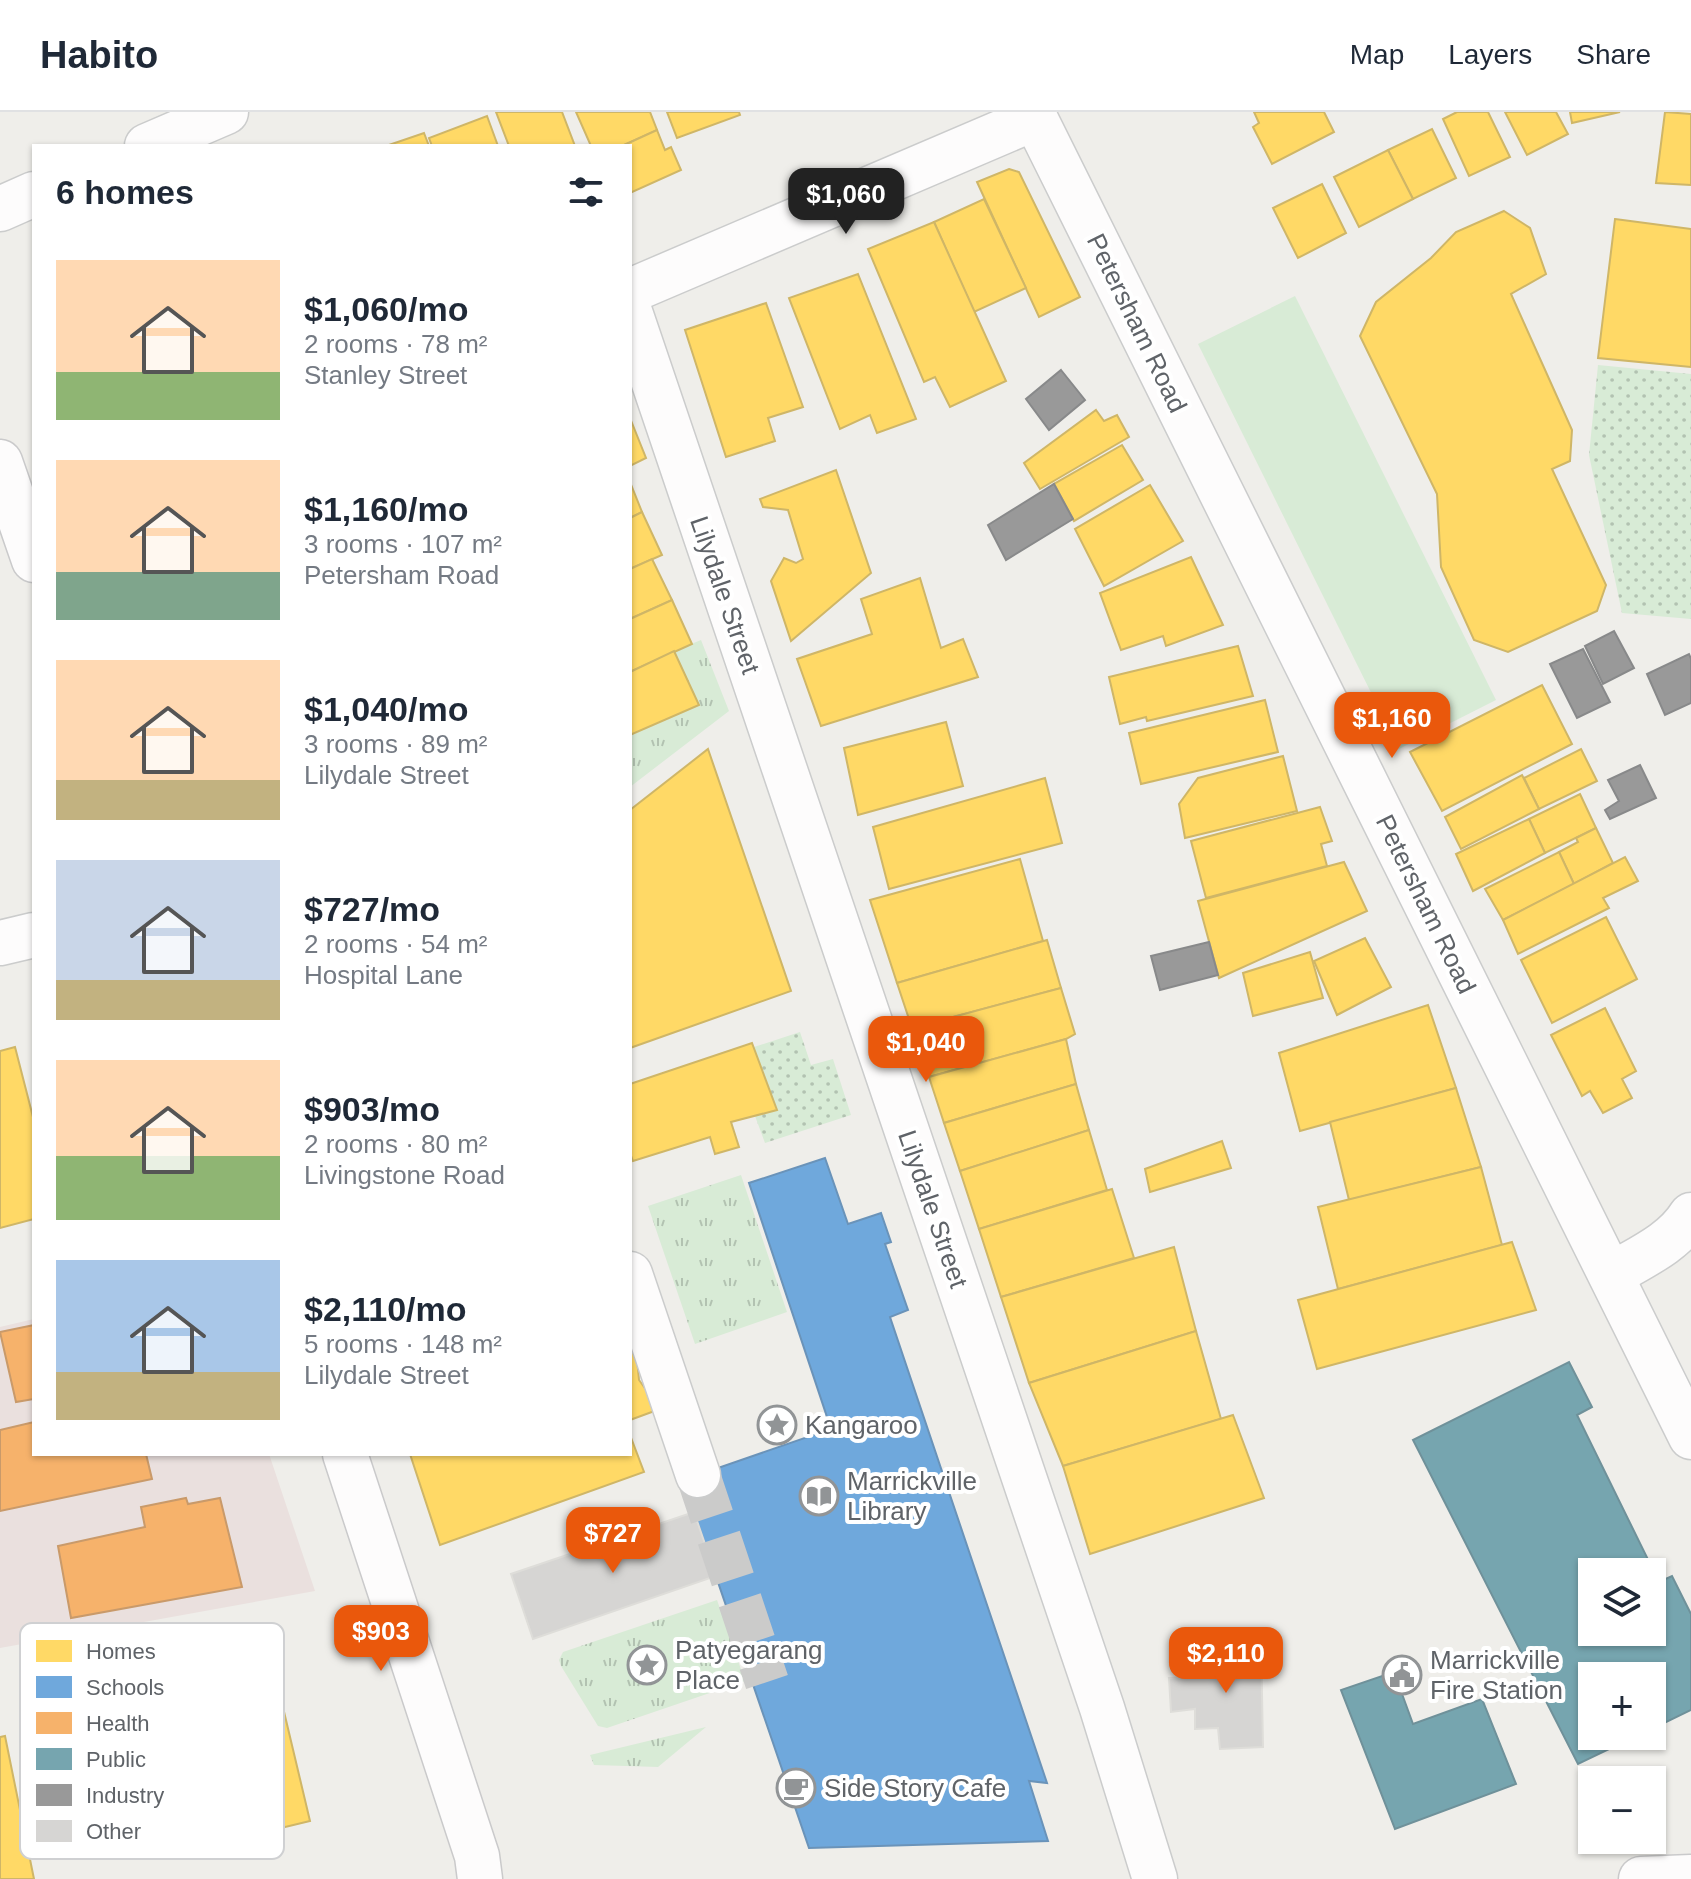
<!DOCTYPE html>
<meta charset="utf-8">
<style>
body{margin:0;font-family:Helvetica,sans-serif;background:#f6f6f7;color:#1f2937;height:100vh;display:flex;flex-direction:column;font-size:30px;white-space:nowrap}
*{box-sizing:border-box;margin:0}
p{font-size:26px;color:#747a83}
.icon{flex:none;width:44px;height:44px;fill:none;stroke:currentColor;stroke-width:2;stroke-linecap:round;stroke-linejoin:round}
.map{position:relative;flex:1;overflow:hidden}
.drawer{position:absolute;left:32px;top:32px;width:600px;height:1312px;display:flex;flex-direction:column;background:#fff;border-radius:0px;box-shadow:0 2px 6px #0004}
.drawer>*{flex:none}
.fabs{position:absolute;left:1578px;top:1446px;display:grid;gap:16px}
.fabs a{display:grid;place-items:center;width:88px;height:88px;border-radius:0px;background:#fff;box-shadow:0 2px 6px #0004;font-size:40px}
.price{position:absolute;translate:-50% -68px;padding:0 18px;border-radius:16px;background:#ea580c;color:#fff;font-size:26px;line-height:52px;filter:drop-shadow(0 2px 4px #0008)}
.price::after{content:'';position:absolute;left:50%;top:48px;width:24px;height:18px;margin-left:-12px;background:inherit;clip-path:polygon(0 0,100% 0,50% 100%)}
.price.current{background:#222;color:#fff}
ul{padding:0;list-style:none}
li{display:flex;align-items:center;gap:24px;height:200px;padding:0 24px}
li span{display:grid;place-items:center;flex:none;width:224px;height:160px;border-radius:0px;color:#555}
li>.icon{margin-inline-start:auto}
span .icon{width:96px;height:96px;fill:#fffc;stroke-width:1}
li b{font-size:34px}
h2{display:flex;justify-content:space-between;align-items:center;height:96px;padding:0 24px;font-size:34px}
header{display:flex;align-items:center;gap:48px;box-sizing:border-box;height:112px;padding:0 40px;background:#fff;border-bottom:2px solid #e0e1e3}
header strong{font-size:38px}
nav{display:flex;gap:44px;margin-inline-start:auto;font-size:28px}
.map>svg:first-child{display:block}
.medical{fill:#eae0de}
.grass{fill:url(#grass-tufts)}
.park{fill:#d8ebd6}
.garden{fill:url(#garden-dots)}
.homes{fill:#ffd966;stroke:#cfb667;stroke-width:2}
.schools{fill:#6fa8dc;stroke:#6a93b9;stroke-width:2}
.health{fill:#f6b26b;stroke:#c99a6a;stroke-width:2}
.public{fill:#76a5af;stroke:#6f919a;stroke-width:2;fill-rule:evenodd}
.industry{fill:#999;stroke:#88898a;stroke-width:2}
.building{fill:#d6d5d3;stroke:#deddd9;stroke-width:2}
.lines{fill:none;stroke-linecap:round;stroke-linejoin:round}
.street-tunnel{stroke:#cbcbca;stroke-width:44;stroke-dasharray:44 22;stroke-linecap:butt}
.street-casing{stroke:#cbcccc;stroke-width:47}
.secondary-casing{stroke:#cacacb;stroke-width:47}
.street{stroke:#fdfcfc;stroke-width:44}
.secondary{stroke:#fdfcfc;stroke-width:44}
.labels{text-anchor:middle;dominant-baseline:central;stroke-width:8;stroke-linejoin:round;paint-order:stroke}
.street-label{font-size:26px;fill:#5f6368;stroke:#fff}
.poi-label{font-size:26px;fill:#5f6368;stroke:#fff;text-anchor:start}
.key{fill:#fff;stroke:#cfd0d2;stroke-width:2}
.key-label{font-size:22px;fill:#5f6368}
</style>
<header>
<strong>Habito</strong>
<nav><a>Map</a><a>Layers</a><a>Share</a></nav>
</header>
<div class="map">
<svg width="1691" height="1767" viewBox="0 0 1691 1767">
<defs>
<pattern id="grass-tufts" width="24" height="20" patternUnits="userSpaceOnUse" patternTransform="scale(2)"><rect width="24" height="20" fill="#d8ebd6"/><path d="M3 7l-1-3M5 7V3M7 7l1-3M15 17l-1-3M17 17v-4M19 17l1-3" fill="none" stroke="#b2c2b1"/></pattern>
<pattern id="garden-dots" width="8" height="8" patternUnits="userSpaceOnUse" patternTransform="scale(2)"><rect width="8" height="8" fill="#d8ebd6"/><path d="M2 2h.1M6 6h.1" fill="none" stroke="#b2c2b1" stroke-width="1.8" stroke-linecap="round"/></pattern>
</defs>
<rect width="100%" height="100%" fill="#efeeea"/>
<polygon class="medical" points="34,1207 34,1342 269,1342 315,1479 0,1536 0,1215"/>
<g class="grass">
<polygon points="701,528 729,599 630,675 630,623 699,593 674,539"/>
<polygon points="741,1063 787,1200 695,1232 648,1094"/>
<polygon points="717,1488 745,1569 607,1616 598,1614 561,1554 559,1548 563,1540"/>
<polygon points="706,1615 658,1655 594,1653 590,1643"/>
</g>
<polygon class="park" points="1295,184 1496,588 1399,637 1198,232"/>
<g class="garden">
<polygon points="1598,253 1691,262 1691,507 1622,501 1589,343"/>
<polygon points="800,920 811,953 833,947 851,1003 765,1031 755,1004 777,997 754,935"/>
</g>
<g class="homes">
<polygon points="496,0 562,0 575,34 509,34"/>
<polygon points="576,0 650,0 657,18 622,34 591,34"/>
<polygon points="667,0 739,0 740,3 677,26"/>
<polygon points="1254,0 1324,0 1334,20 1272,52 1253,15 1259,11"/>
<polygon points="1457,0 1488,0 1510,45 1469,64 1443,7"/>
<polygon points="1505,0 1556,0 1568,22 1527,43"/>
<polygon points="1570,0 1620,0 1572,11"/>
<polygon points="1665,0 1691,2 1691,73 1656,71"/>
<polygon points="487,4 498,34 432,34 429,26"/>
<polygon points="1432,17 1456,66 1413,87 1388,38"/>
<polygon points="657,18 665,38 671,35 681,58 630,81 630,34 622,34"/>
<polygon points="424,21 429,34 386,34"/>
<polygon points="1388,38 1413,87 1359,115 1334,65"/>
<polygon points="1009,57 1019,60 1080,185 1039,205 977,70"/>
<polygon points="1322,72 1346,121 1298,146 1273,96"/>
<polygon points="984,87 1026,176 974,200 934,110"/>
<polygon points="1504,99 1530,116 1546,162 1511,182 1572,318 1570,349 1552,357 1606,473 1597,499 1508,540 1474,528 1441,455 1437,382 1360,224 1376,190 1431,146 1456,120"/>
<polygon points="1615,107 1691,117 1691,255 1598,246"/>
<polygon points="934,110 1006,269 950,295 935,265 924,270 868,137"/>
<polygon points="858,162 916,307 877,321 870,303 840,317 789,186"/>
<polygon points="766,191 803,295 768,306 775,329 726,345 685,218"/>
<polygon points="1096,298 1104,309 1117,303 1129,325 1040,377 1024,351"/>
<polygon points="630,306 646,346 630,354"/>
<polygon points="1122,333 1143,368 1074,409 1054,372"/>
<polygon points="836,358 871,461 791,529 771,469 784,446 796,451 803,447 788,398 763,395 760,387"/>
<polygon points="630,370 642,400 630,406"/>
<polygon points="1150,373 1183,429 1104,474 1075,417"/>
<polygon points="642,400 662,443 630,457 630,406"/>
<polygon points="1191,445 1223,513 1166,534 1163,524 1121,538 1100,481"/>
<polygon points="652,447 672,488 630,507 630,457"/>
<polygon points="920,466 941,536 963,527 978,565 821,614 797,547 872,522 861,487"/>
<polygon points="672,488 692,532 630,560 630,507"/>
<polygon points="1238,534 1253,584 1147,609 1146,605 1120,612 1109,565"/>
<polygon points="674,539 699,593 630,623 630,560"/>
<polygon points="1542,573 1572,632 1442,699 1410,640"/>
<polygon points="1265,588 1278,640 1141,672 1129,621"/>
<polygon points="946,610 963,674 858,703 844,636"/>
<polygon points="708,637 791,879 630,936 630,698"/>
<polygon points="1581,637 1597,669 1539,697 1524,666"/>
<polygon points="1283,644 1297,699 1185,726 1179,692 1198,666"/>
<polygon points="1522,663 1539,697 1461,737 1445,705"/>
<polygon points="1045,666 1062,731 889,777 873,715"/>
<polygon points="1580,682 1596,716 1545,741 1529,707"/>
<polygon points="1320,695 1332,729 1321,732 1327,754 1206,786 1191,729"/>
<polygon points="1529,707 1545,741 1473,779 1456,742"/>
<polygon points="1596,716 1613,751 1574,772 1559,740 1578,730 1576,726"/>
<polygon points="1559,740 1574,772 1503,808 1485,777"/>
<polygon points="1625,745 1638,769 1603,786 1609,796 1518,842 1503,808"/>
<polygon points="1020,747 1043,829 897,871 870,788"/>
<polygon points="1344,750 1367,799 1219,866 1198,789"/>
<polygon points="1606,805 1637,867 1552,911 1521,848"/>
<polygon points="1365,826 1391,875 1337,903 1314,849"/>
<polygon points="1047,828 1061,876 912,916 897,871"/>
<polygon points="1310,840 1323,886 1253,904 1243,861"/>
<polygon points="1061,876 1075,922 1066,927 929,965 912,916"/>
<polygon points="1428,893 1456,976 1300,1019 1279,941"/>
<polygon points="1605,896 1636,959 1622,967 1632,986 1603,1001 1590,979 1582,984 1551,923"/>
<polygon points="1066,927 1076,972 944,1011 929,965"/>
<polygon points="752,931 777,998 731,1010 739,1035 715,1042 710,1025 633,1049 630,1041 630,972"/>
<polygon points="15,935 34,1009 34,1107 0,1116 0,939"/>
<polygon points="1076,972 1089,1018 960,1059 944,1011"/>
<polygon points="1456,976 1481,1055 1349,1088 1330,1010"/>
<polygon points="1089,1018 1107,1078 979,1117 960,1059"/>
<polygon points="1222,1029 1231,1056 1150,1080 1145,1057"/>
<polygon points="1481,1055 1502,1133 1338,1177 1318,1095"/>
<polygon points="1112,1077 1134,1146 1001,1185 979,1117"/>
<polygon points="1512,1130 1536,1198 1317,1257 1298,1188"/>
<polygon points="1174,1135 1196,1219 1029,1271 1001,1185"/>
<polygon points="1196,1219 1221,1307 1063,1354 1029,1271"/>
<polygon points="636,1236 639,1268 660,1297 630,1308 630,1238"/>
<polygon points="1233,1303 1264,1386 1090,1442 1063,1354"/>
<polygon points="630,1323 644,1360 440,1433 410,1342 630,1342"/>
<polygon points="267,1564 274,1589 281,1587 310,1709 182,1740 161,1639 219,1627 209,1579"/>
<polygon points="5,1624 34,1767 0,1767 0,1625"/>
</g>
<polygon class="schools" points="825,1046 848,1112 881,1101 891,1130 885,1132 908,1198 890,1205 1047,1671 1029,1669 1048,1729 809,1736 683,1368 831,1317 749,1071"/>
<g class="health">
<polygon points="34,1213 34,1287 16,1290 0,1220"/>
<polygon points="34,1310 34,1342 146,1342 152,1367 0,1399 0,1318"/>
<polygon points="186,1386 188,1392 220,1386 242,1475 71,1506 58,1434 145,1415 141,1395"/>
</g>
<g class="public">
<path d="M 1569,1250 L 1592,1295 L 1577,1303 L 1659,1470 L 1672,1464 L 1691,1502 L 1691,1598 L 1652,1617 L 1652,1564 L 1592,1564 L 1592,1624 L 1636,1624 L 1578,1652 L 1413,1328 ZM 1592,1460 L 1652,1460 L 1652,1520 L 1592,1520 Z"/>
<polygon points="1394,1560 1413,1612 1482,1587 1516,1672 1395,1717 1341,1578"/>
</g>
<g class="industry">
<polygon points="1061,258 1085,288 1049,318 1026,287"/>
<polygon points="1054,372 1073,407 1006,448 988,413"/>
<polygon points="1614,519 1634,556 1603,572 1585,534"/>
<polygon points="1583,537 1610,590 1577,606 1550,552"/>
<polygon points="1689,542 1691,547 1691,591 1665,603 1647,562"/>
<polygon points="1640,653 1656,686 1610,707 1605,698 1619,689 1608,668"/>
<polygon points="1209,830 1218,863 1160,878 1151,844"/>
</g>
<g class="building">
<polygon points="694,1400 716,1464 533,1527 511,1462"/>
<polygon points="1261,1529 1263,1635 1220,1637 1218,1616 1195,1617 1195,1597 1171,1600 1169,1566 1207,1564 1207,1532"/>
</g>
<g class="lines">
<polyline class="street-tunnel" points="698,1363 767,1570"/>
<defs>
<g id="street">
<polyline points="1032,0 1691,1325"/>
<polyline points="147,34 226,0"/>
<polyline points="0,97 34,82"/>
<polyline points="630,179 1035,6"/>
<polyline points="630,200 1102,1596 1155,1767"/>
<polyline points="0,831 34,823"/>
<polyline points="630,1162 698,1363"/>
<path d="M 1611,1163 C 1639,1146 1673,1132 1691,1103"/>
</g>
<g id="secondary">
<polyline points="0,350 34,448"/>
<polyline points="345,1342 477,1744 480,1767"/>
<polyline points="1641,1767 1691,1765"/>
</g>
</defs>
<use href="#street" class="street-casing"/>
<use href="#secondary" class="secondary-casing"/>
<use href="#street" class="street"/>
<use href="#secondary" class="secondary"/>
</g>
<defs>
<symbol id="sight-ring" viewBox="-11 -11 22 22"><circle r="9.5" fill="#fff" stroke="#919496" stroke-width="1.5"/><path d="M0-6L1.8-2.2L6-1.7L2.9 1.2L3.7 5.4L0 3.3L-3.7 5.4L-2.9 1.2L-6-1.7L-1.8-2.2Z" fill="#919496"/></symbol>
<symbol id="library-ring" viewBox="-11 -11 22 22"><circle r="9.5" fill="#fff" stroke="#919496" stroke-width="1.5"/><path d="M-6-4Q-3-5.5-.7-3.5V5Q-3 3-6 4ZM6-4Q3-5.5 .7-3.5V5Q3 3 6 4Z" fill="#919496"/></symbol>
<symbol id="civic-ring" viewBox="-11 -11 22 22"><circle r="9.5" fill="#fff" stroke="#919496" stroke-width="1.5"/><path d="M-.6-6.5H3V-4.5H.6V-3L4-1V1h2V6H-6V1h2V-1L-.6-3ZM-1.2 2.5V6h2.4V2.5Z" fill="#919496"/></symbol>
<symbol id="cafe-ring" viewBox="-11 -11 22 22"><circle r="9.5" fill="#fff" stroke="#919496" stroke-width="1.5"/><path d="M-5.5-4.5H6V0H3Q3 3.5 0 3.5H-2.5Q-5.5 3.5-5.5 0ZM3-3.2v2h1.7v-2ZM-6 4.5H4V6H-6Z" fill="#919496"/></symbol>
</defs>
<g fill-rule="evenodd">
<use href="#sight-ring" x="755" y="1291" width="44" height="44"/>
<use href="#library-ring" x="797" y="1362" width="44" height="44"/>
<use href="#sight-ring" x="625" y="1531" width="44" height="44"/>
<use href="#civic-ring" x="1380" y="1541" width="44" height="44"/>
<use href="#cafe-ring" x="774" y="1654" width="44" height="44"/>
</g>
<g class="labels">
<g class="street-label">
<text transform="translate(1137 211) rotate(64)">Petersham Road</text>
<text transform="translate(725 483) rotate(71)">Lilydale Street</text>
<text transform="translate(1426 792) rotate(64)">Petersham Road</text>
<text transform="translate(933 1097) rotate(71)">Lilydale Street</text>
</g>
<g class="poi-label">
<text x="805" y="1313">Kangaroo</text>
<text x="847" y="1369">Marrickville<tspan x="847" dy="30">Library</tspan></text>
<text x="675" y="1538">Patyegarang<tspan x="675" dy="30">Place</tspan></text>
<text x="1430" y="1548">Marrickville<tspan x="1430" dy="30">Fire Station</tspan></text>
<text x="824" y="1676">Side Story Cafe</text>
</g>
</g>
<rect x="20" y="1511" width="264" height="236" rx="12" class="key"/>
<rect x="36" y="1528" width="36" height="22" fill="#ffd966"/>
<rect x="36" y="1564" width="36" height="22" fill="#6fa8dc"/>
<rect x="36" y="1600" width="36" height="22" fill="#f6b26b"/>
<rect x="36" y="1636" width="36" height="22" fill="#76a5af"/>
<rect x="36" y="1672" width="36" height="22" fill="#999"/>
<rect x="36" y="1708" width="36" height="22" fill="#d6d5d3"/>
<g class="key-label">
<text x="86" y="1547">Homes</text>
<text x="86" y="1583">Schools</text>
<text x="86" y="1619">Health</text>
<text x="86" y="1655">Public</text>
<text x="86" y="1691">Industry</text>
<text x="86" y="1727">Other</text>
</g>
</svg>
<div class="fabs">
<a><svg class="icon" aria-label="layers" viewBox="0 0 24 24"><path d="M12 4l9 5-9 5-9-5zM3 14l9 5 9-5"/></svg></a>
<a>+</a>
<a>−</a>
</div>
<b class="price current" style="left:846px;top:124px">$1,060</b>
<b class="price" style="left:1392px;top:648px">$1,160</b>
<b class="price" style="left:926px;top:972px">$1,040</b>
<b class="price" style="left:613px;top:1463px">$727</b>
<b class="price" style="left:381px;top:1561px">$903</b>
<b class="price" style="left:1226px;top:1583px">$2,110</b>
<section class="drawer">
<h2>6 homes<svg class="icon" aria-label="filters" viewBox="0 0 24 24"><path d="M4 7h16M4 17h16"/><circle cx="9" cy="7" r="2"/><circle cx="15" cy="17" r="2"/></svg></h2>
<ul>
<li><span style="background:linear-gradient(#ffd9b3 70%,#8fb573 0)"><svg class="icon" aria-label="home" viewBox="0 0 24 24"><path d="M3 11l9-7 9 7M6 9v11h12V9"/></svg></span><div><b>$1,060/mo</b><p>2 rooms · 78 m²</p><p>Stanley Street</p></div></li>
<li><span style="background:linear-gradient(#ffd9b3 70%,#7fa58c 0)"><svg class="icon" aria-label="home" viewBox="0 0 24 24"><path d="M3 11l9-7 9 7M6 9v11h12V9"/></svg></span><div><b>$1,160/mo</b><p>3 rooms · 107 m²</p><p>Petersham Road</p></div></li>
<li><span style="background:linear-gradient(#ffd9b3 75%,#c2b280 0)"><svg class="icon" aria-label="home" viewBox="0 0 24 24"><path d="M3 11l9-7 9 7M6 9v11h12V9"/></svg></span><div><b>$1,040/mo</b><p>3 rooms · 89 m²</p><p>Lilydale Street</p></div></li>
<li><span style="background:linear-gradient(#c9d6e8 75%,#c2b280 0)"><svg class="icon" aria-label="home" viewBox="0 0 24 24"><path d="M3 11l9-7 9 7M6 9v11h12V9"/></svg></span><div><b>$727/mo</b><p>2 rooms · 54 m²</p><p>Hospital Lane</p></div></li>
<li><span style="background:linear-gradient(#ffd9b3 60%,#8fb573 0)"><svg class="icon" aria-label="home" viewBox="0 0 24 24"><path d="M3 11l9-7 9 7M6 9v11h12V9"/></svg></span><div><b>$903/mo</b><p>2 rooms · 80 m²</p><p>Livingstone Road</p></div></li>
<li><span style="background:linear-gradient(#a9c7e8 70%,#c2b280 0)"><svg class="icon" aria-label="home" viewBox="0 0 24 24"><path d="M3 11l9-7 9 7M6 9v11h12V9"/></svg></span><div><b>$2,110/mo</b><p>5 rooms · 148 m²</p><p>Lilydale Street</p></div></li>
</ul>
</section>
</div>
